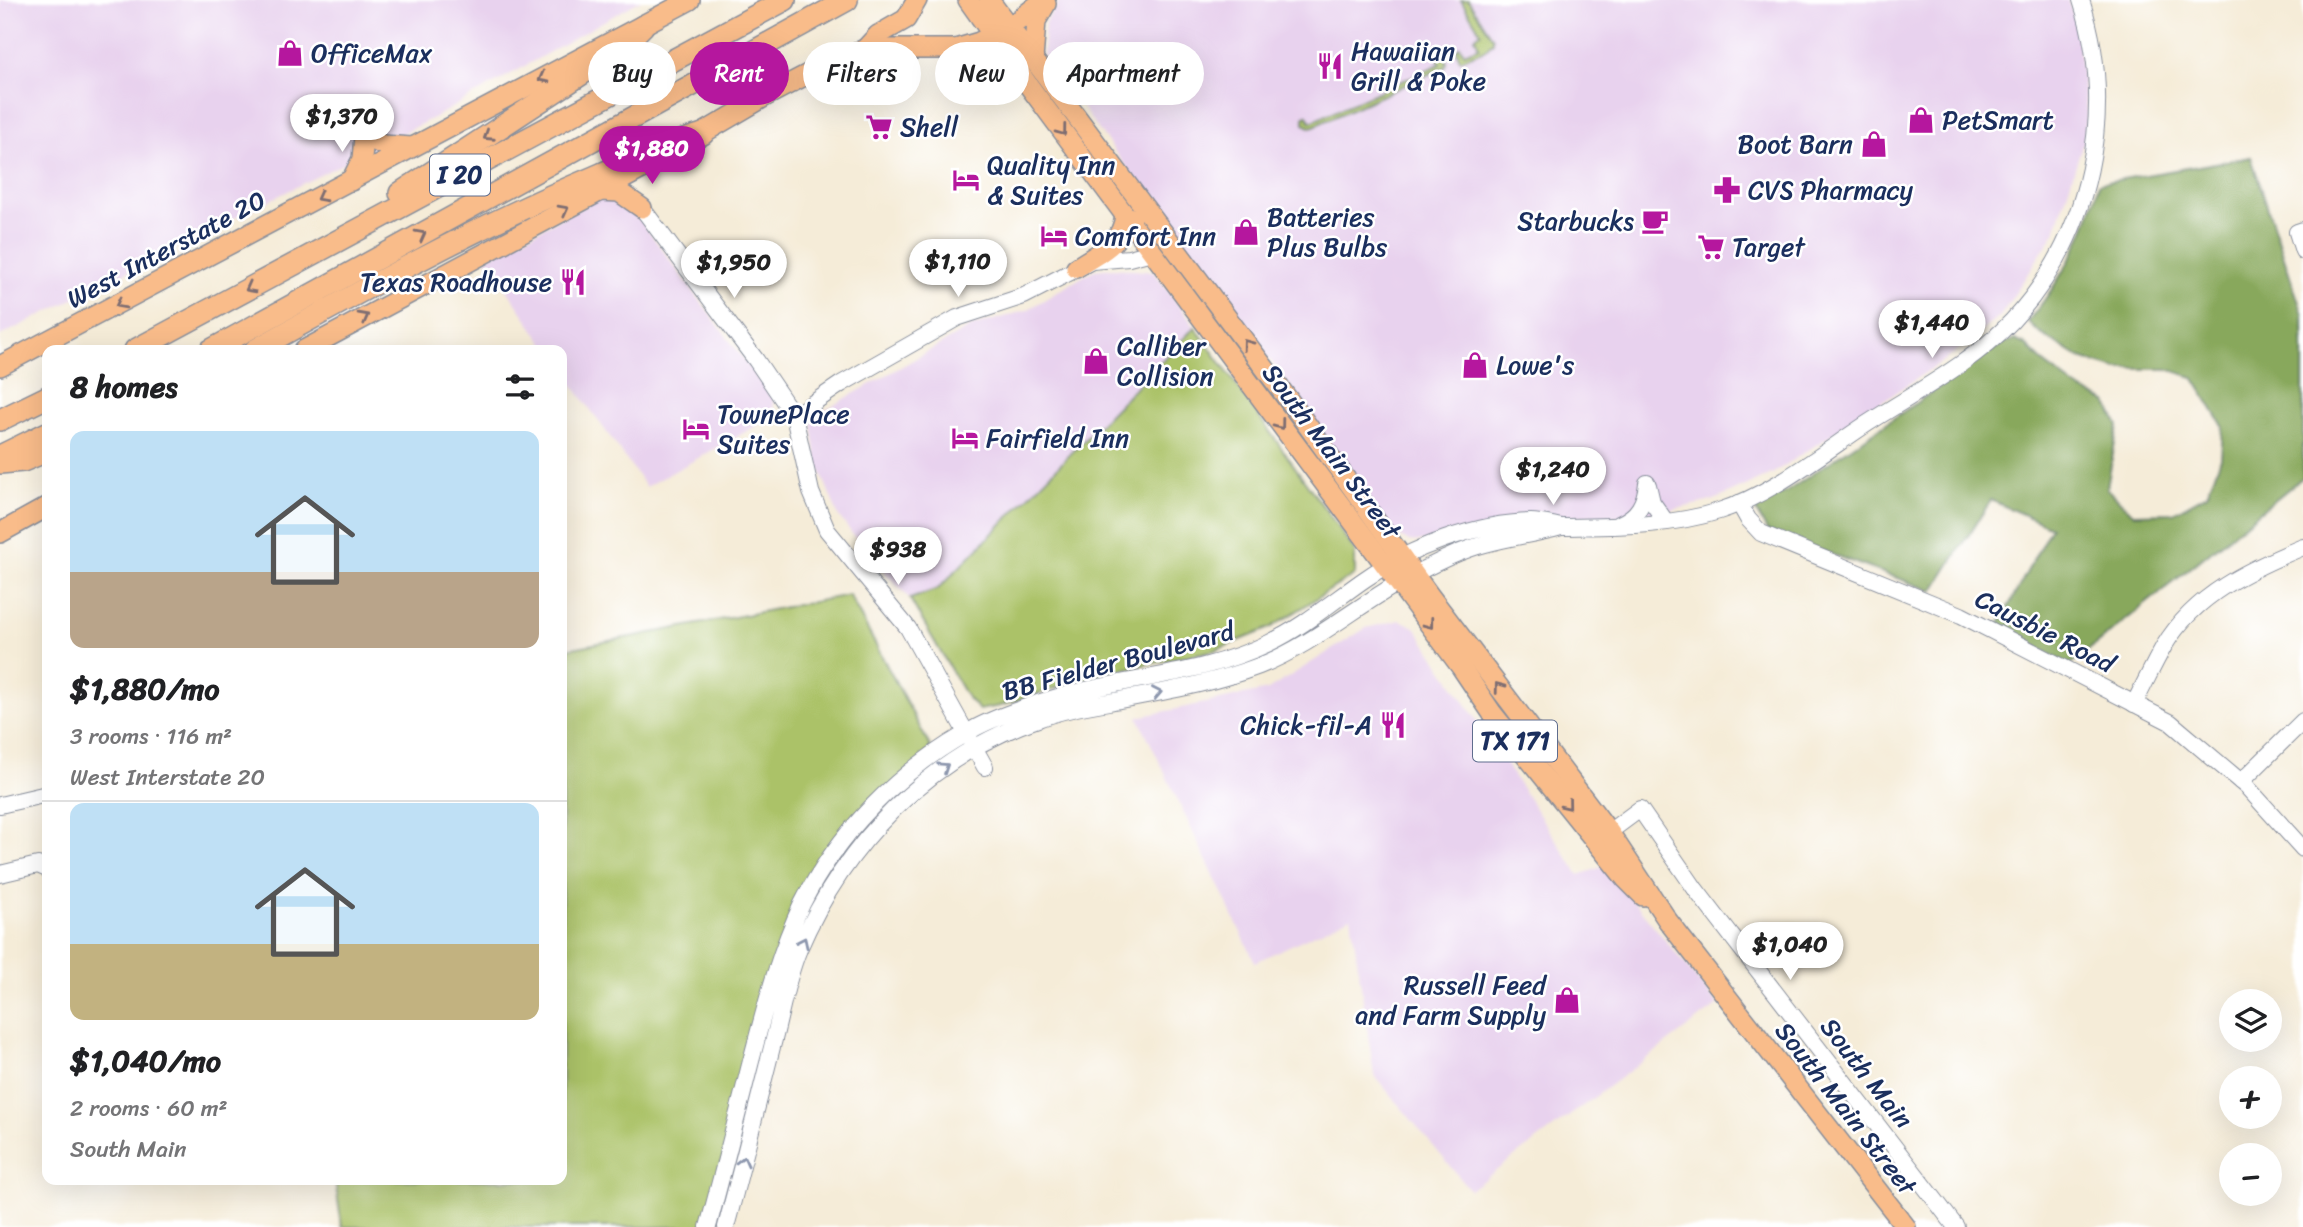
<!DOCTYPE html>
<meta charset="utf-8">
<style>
body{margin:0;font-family:Sriracha,sans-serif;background:#f2f2f2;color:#202124;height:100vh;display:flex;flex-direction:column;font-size:26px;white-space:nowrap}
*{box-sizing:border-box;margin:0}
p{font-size:23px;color:#757577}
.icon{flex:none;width:38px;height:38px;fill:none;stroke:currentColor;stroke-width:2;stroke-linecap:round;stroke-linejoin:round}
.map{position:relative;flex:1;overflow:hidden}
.drawer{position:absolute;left:42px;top:345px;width:525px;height:840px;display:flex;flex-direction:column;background:#fff;border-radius:14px;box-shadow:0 7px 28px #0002}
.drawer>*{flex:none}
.hud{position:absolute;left:588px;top:42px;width:665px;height:63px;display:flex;gap:14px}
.controls{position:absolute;left:2219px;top:989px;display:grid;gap:14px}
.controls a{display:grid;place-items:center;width:63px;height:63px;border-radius:50%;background:#fff;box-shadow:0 7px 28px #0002;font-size:35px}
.price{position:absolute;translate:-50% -60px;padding:0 16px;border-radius:24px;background:#fff;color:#222;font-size:23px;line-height:46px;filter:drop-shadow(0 2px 4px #0008)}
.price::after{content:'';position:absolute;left:50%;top:42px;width:21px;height:16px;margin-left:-10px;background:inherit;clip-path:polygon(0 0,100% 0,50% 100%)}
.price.current{background:#b5179e;color:#fff}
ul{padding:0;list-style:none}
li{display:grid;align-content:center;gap:14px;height:371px;padding:0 28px}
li+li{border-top:2px solid #e0e0e0}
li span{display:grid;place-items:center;height:217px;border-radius:14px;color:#555}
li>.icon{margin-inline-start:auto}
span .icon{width:126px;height:126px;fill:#fffc;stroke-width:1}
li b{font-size:30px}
h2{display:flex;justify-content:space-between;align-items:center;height:84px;padding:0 28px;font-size:30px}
.chip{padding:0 24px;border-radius:32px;background:#fff;box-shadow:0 7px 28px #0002;font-size:24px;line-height:63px}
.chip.current{background:#b5179e;color:#fff}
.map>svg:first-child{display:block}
.built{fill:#e8d2ee}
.green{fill:#abc267;stroke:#637862;stroke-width:2}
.forest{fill:#88a85c;stroke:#526c5d;stroke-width:2}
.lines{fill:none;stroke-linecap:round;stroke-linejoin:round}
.minor-casing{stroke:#888e9b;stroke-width:18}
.major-casing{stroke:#888e9b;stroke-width:22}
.highway-casing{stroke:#888e9b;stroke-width:24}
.minor{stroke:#fff;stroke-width:16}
.major{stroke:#f9bc8a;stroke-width:19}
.highway{stroke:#f9bc8a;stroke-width:21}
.oneway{stroke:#7f6e72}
.oneway2{stroke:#8d97ae}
.labels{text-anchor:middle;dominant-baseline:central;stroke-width:5;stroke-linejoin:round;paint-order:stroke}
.shield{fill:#fff;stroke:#5f6d8e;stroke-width:2}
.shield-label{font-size:24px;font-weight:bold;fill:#1b2f5e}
.poi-label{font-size:26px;fill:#1b2f5e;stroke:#fff;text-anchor:start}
.street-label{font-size:26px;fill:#1b2f5e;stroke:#fff}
</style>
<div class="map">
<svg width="2303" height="1227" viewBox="0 0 2303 1227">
<rect width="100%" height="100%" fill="#fff"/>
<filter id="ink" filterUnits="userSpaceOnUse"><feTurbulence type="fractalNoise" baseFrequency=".0143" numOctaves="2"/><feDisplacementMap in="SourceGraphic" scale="14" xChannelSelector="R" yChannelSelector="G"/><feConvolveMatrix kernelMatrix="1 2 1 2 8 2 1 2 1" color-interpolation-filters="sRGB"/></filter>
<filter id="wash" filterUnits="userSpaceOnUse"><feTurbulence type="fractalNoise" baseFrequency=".00686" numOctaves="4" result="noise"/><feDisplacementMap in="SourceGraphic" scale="28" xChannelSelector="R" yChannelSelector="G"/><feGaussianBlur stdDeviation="1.57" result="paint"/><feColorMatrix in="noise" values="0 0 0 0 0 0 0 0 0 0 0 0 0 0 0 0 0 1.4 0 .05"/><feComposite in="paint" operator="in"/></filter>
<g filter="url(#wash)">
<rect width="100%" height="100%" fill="#f5ecd8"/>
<g class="built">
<polygon points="0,0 641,0 437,116 0,336"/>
<polygon points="1061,0 2068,0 2076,24 2087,114 2084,139 2055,232 2001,315 1949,357 1772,474 1712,501 1672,510 1623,516 1542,517 1419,542 1408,541 1396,535 1331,450 1315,420 1043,55 1045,22"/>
<polygon points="602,196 629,205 773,399 774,416 646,487 562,370 562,350 548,350 486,259"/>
<polygon points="1114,268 1154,272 1195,327 938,589 910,599 862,547 838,515 817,462 812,423 818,414 971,327 1027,310 1094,270"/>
<polygon points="1400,620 1415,627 1579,875 1605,866 1718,1005 1470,1190 1374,1075 1351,917 1255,962 1138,717 1268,690 1366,628"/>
</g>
<g class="green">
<polygon points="1461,0 1468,0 1493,38 1493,42 1485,50 1460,60 1456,49 1460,46 1464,53 1479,47 1475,37 1481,33"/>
<polygon points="1444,55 1447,62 1445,67 1314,126 1310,127 1304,124 1304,118 1307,115 1311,122 1440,64 1437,56"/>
<polygon points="1195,327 1355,551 1355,574 1270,628 1216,650 1100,674 1000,706 979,710 966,696 910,599 938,589"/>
<polygon points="849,595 931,748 798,899 703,1227 342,1227 335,1180 562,1180 562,650"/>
</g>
<path class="forest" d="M 2251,157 L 2303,315 L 2303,477 L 2070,665 L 1998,626 L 2051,527 L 1991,500 L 1933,591 L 1767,531 L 1755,509 L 1786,492 L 2005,342 L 2015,340 L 2026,345 L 2045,364 L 2077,388 L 2107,402 L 2118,426 L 2107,488 L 2133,514 L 2173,513 L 2207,494 L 2221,458 L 2223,426 L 2193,377 L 2167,369 L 2116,369 L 2080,358 L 2038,332 L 2028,321 C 2061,281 2087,234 2099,183 Z"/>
</g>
<g filter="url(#ink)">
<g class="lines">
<defs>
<g id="minor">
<polyline points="642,208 756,360 794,416 811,492 827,530 908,628 985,767"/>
<polyline points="2303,230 2297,232 2303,251"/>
<polyline points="794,416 841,384 957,318 1024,296 1092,261 1129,258 1152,252"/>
<polyline points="1648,485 1652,502 1666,522"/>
<polyline points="1739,503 1748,519 1761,533 1961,615 2170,722 2247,787 2303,849"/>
<path d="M 1619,524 C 1638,516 1645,503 1647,483"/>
<path d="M 1561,527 C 1614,526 1668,527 1719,511 C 1770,495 1820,455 1865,425 C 1914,393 1971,364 2012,321 C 2091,236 2117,110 2081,0"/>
<path d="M 2134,704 C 2144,685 2153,665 2164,646 C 2195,594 2250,569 2303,547"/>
<polyline points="2241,782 2303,721"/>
<polyline points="0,805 47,794"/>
<polyline points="1609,832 1640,809 1696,890 1956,1227"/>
<polyline points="0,874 38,865 47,869"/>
<path d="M 708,1227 C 723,1172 737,1116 751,1061 C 765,1008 778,954 802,904 C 837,834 897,773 965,734 C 985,721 1010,713 1032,705 C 1109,678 1194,679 1269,643 C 1303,627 1333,601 1365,579 C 1409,548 1477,523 1531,522 C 1541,522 1551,525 1561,527 C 1536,534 1511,537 1485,544 C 1461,550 1436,563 1414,574 C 1361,602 1315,644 1259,666 C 1214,683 1167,691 1120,700 C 1092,705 1064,709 1038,719 C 929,756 844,844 799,949 C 786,980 781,1014 772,1047 C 757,1107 742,1167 726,1227"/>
</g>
<g id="major">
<polyline points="968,0 1029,86 1461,667 1492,713 1626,879 1643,896"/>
<polyline points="989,0 1300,415 1429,595 1609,832 1668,921 1906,1227"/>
<polyline points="865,49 878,35 906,19 917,0"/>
<polyline points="956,49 1014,66"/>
<polyline points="1033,60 1036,21 1046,4"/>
<polyline points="351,181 362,159 364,136 383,145 412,147"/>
<polyline points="600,191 619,192 642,208"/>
<path d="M 1076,268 C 1099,252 1121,246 1125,216 L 1132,218"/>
<polyline points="304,350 642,169 766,96 829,63 865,49 955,49 979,42 1009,27 1044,0"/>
<polyline points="0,366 690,0"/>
<polyline points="0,533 47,507"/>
</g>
<g id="highway">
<polyline points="400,193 620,49 643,26"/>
<polyline points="135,350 785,0"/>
<polyline points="211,350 847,0"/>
<path d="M 255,350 C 366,288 477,226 594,177 C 630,161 665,145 703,134"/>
<polyline points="0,420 47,397"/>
<polyline points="0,456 47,433"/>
<polyline points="0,463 23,461 47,451"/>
</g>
</defs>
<use href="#minor" class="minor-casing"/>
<use href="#major" class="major-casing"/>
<use href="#highway" class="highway-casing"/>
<use href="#minor" class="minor"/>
<use href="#major" class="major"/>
<use href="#highway" class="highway"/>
</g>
<defs><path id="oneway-chevron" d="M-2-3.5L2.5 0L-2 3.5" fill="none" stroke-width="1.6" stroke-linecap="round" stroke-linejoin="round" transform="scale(1.75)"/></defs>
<g class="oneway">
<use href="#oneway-chevron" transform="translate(543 78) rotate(152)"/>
<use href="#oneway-chevron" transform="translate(1062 131) rotate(53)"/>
<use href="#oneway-chevron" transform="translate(488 136) rotate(147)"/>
<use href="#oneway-chevron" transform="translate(321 197) rotate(152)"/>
<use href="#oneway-chevron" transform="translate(564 210) rotate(-28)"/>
<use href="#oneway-chevron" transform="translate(421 235) rotate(-28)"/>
<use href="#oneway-chevron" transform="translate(250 288) rotate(152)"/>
<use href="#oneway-chevron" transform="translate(120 304) rotate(152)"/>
<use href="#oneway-chevron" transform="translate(364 317) rotate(-28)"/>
<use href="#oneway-chevron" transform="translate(1247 344) rotate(-127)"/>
<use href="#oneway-chevron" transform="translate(1280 425) rotate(53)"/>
<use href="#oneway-chevron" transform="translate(1429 624) rotate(53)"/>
<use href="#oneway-chevron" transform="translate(1499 687) rotate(-127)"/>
<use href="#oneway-chevron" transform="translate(1567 805) rotate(51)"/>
</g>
<g class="oneway2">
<use href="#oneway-chevron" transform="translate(1157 693) rotate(-11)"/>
<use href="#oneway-chevron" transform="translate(944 767) rotate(-34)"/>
<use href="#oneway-chevron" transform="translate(803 942) rotate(-65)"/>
<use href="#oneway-chevron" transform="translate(743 1161) rotate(-76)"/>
</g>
</g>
<defs>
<symbol id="shop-bare" viewBox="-9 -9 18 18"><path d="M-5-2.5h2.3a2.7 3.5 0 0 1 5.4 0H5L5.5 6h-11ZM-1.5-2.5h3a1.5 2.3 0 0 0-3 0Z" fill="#b5179e" stroke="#fff" stroke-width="2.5" paint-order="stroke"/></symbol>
<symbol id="restaurant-bare" viewBox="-9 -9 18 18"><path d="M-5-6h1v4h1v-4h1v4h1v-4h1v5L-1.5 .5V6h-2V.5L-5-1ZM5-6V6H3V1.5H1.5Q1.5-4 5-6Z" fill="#b5179e" stroke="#fff" stroke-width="2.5" paint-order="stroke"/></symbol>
<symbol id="supermarket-bare" viewBox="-9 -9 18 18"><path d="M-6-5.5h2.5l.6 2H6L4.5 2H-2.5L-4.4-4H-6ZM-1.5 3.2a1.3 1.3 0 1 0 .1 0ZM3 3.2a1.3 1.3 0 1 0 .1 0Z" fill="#b5179e" stroke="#fff" stroke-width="2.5" paint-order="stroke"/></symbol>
<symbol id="hotel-bare" viewBox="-9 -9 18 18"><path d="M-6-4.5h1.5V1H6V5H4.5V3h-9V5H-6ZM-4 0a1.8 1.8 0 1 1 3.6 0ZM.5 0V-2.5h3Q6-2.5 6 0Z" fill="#b5179e" stroke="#fff" stroke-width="2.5" paint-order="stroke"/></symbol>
<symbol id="pharmacy-bare" viewBox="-9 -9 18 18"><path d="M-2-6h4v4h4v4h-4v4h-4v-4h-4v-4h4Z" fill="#b5179e" stroke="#fff" stroke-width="2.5" paint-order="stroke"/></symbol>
<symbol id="cafe-bare" viewBox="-9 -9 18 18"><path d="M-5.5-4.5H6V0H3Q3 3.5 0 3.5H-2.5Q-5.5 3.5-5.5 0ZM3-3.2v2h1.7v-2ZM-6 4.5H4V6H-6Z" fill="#b5179e" stroke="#fff" stroke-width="2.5" paint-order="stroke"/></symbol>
</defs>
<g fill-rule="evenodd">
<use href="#shop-bare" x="271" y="34" width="38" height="38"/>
<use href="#restaurant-bare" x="1311" y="47" width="38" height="38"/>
<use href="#shop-bare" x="1902" y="101" width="38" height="38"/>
<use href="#supermarket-bare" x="860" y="108" width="38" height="38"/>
<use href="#shop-bare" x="1855" y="125" width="38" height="38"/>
<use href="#hotel-bare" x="947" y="161" width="38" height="38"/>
<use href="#pharmacy-bare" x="1708" y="171" width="38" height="38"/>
<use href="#cafe-bare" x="1636" y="202" width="38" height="38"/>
<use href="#shop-bare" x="1227" y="213" width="38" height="38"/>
<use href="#hotel-bare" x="1035" y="217" width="38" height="38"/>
<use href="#supermarket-bare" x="1692" y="228" width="38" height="38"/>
<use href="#restaurant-bare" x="554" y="263" width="38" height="38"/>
<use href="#shop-bare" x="1077" y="342" width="38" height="38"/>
<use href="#shop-bare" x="1456" y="346" width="38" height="38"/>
<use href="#hotel-bare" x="677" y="410" width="38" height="38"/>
<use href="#hotel-bare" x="946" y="419" width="38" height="38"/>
<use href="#restaurant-bare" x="1374" y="706" width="38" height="38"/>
<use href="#shop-bare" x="1548" y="981" width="38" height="38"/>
</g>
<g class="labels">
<g class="shield">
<rect x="430" y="154.5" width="60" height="41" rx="5"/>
<rect x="1473" y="720.5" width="84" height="41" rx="5"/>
</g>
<g class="shield-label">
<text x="460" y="175">I 20</text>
<text x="1515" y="741">TX 171</text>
</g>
<g class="poi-label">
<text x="1351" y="51">Hawaiian<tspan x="1351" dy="30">Grill &amp; Poke</tspan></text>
<text x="311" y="53">OfficeMax</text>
<text x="1942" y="120">PetSmart</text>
<text x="900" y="127">Shell</text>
<text x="1853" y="144" text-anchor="end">Boot Barn</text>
<text x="987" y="165">Quality Inn<tspan x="987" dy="30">&amp; Suites</tspan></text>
<text x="1748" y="190">CVS Pharmacy</text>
<text x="1267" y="217">Batteries<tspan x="1267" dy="30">Plus Bulbs</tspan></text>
<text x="1634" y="221" text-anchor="end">Starbucks</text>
<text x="1075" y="236">Comfort Inn</text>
<text x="1732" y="247">Target</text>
<text x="552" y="282" text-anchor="end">Texas Roadhouse</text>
<text x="1117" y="346">Calliber<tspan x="1117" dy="30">Collision</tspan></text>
<text x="1496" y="365">Lowe's</text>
<text x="717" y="414">TownePlace<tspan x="717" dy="30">Suites</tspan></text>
<text x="986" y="438">Fairfield Inn</text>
<text x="1372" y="725" text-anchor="end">Chick-fil-A</text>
<text x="1546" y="985" text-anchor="end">Russell Feed<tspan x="1546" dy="30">and Farm Supply</tspan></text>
</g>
<g class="street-label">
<text transform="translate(166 249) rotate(-28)">West Interstate 20</text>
<text transform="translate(1332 451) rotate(53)">South Main Street</text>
<text transform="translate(2045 631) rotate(27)">Causbie Road</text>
<text transform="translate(1118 661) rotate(-15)">BB Fielder Boulevard</text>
<text transform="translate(1867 1073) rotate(52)">South Main</text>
<text transform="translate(1846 1108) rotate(52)">South Main Street</text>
</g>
</g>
</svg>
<div class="controls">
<a><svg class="icon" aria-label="layers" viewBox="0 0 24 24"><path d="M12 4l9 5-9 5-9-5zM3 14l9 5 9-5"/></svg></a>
<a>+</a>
<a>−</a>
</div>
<b class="price" style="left:342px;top:154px">$1,370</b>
<b class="price current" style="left:652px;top:186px">$1,880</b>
<b class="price" style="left:958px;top:299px">$1,110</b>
<b class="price" style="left:734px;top:300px">$1,950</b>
<b class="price" style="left:1932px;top:360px">$1,440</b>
<b class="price" style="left:1553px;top:507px">$1,240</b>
<b class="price" style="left:898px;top:587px">$938</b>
<b class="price" style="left:1790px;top:982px">$1,040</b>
<div class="hud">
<a class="chip">Buy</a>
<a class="chip current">Rent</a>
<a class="chip">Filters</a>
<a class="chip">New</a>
<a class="chip">Apartment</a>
</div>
<section class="drawer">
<h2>8 homes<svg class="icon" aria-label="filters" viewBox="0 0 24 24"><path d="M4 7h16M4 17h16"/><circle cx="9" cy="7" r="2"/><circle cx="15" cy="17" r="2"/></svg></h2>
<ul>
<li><span style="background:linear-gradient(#bfe0f5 65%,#b9a48a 0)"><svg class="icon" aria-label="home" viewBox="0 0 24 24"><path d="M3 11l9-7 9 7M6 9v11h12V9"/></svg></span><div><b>$1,880/mo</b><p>3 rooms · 116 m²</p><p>West Interstate 20</p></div></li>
<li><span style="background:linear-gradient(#bfe0f5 65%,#c2b280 0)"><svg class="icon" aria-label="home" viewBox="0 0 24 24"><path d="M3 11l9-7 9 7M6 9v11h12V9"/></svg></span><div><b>$1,040/mo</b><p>2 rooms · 60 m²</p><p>South Main</p></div></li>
</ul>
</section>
</div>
